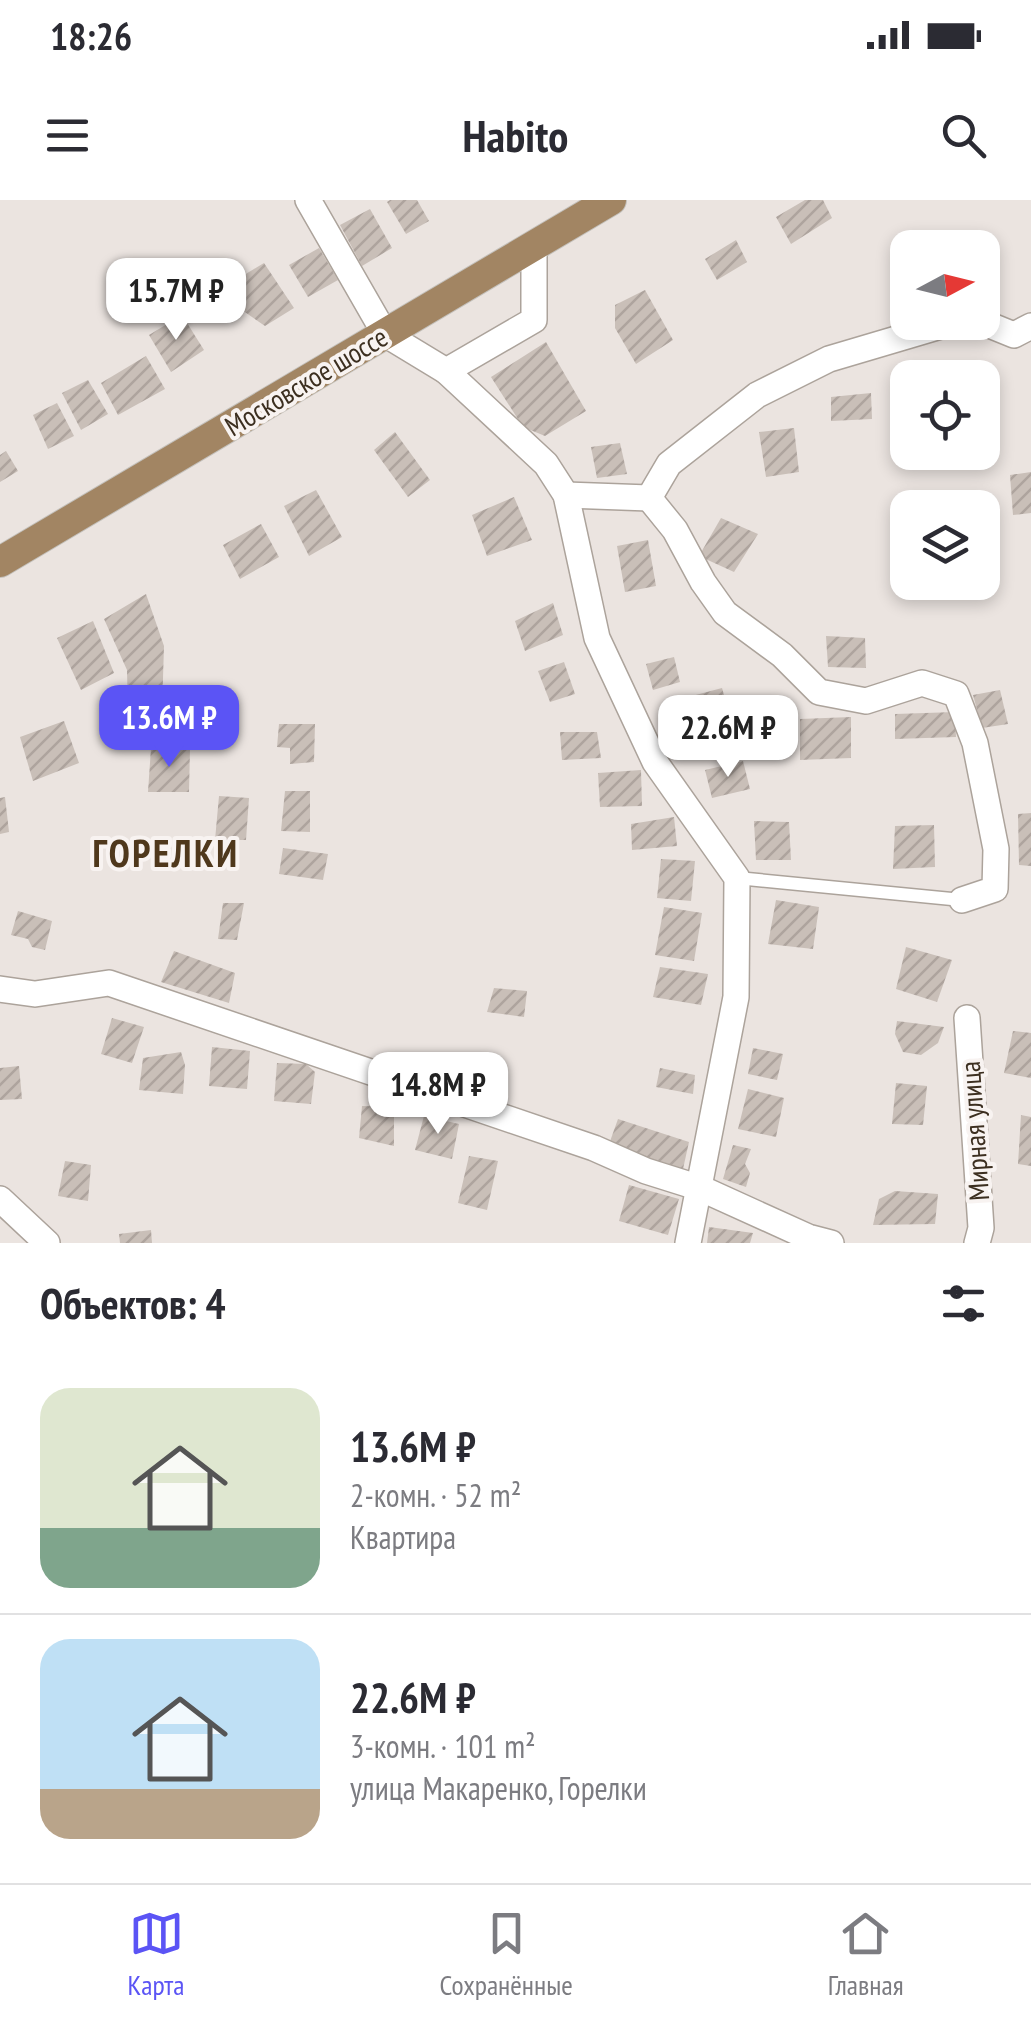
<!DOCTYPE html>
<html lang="ru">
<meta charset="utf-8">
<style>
body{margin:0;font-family:"PT Sans Narrow",sans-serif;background:#f7f7f7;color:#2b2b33;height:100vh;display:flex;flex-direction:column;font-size:38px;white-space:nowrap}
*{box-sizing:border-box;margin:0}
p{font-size:32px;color:#7c7c81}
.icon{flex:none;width:55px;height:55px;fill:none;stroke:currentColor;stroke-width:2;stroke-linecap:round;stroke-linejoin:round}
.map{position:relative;height:1043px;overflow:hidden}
.sheet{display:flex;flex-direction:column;background:#fff;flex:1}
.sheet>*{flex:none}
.needle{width:65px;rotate:83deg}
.buttons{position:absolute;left:890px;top:30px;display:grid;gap:20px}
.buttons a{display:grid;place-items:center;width:110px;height:110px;border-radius:20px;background:#fff;box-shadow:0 5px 15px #0003;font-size:50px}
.price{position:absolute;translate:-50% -85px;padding:0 22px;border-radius:20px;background:#fff;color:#222;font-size:32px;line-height:65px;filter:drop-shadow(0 2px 5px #0008)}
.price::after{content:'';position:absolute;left:50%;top:60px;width:30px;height:22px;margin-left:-15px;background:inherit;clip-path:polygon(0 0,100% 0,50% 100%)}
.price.selected{background:#5b54f5;color:#fff}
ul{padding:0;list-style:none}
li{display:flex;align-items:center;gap:30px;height:250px;padding:0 40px}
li+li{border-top:2px solid #e1e1e2}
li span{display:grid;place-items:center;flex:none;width:280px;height:200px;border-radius:30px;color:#555}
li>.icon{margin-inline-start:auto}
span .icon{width:120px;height:120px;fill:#fffc;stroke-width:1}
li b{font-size:42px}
h2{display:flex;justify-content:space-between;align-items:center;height:120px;padding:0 40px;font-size:42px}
.status{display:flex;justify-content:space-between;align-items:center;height:70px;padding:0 50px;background:#fff;direction:ltr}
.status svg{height:28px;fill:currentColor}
header{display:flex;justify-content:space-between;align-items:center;height:130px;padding:0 40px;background:#fff;font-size:45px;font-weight:700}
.dock{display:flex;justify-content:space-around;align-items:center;height:140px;border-top:2px solid #e1e1e2;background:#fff;font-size:28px;color:#7c7c81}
.dock a{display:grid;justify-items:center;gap:5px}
.dock .selected{color:#5b54f5}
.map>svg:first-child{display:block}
.building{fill:url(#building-hatch)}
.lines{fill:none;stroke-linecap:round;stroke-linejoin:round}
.lane-casing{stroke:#aca39b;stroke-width:15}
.street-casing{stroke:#aca39b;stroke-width:28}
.primary-casing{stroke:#c4c1bc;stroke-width:32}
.lane{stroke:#fff;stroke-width:12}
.street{stroke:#fff;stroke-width:25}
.primary{stroke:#a28563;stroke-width:30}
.labels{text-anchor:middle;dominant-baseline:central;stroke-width:8;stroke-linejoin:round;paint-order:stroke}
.street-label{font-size:28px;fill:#3c2f20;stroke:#f8f3f1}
.district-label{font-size:38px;font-weight:bold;letter-spacing:2.5px;fill:#4f381c;stroke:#f8f3f1}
</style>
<div class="status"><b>18:26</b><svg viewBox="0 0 49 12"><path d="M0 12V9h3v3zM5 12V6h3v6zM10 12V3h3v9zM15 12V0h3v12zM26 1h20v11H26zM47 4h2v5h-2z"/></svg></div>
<header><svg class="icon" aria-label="menu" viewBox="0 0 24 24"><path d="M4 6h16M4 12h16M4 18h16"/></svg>Habito<svg class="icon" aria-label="search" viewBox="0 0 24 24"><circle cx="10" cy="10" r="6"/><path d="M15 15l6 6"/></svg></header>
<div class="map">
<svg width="1031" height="1043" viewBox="0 0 1031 1043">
<defs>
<pattern id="building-hatch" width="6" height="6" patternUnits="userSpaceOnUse" patternTransform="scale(2.5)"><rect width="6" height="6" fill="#c9bfb8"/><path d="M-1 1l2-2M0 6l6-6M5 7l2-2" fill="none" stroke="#aea49e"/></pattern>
</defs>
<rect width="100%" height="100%" fill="#ebe4e0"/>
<g class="building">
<polygon points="390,0 417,0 429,21 406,34 387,2"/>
<polygon points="805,0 823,0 832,18 791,44 776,17"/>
<polygon points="370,9 392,48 362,66 340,25"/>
<polygon points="736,40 747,62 717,80 705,59"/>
<polygon points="319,48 338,80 308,97 289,65"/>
<polygon points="264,63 294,108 265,126 239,108 226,86"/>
<polygon points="645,90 673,140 636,164 615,128 615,105"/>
<polygon points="182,115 204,150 171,172 149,135"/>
<polygon points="546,142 586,211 545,236 523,227 491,177"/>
<polygon points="146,156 165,189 118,215 101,183"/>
<polygon points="88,180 108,214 81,230 62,193"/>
<polygon points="871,193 872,219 831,221 831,197"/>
<polygon points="57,203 74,236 48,249 33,215"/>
<polygon points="794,228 799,272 766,277 759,232"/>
<polygon points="395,232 430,280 408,297 374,250"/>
<polygon points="620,243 627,274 597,278 591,247"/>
<polygon points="6,251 18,271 0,282 0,255"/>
<polygon points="924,252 969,252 970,261 925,267"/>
<polygon points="1031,272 1031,313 1013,315 1010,275"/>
<polygon points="316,290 342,337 309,356 284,306"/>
<polygon points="514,297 532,340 487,356 472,315"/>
<polygon points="721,318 758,334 734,372 699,356"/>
<polygon points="261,324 279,357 240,379 223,345"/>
<polygon points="648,340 656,386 625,392 617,346"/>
<polygon points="146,394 164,446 162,510 128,514 127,470 104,419"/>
<polygon points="553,403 563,435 525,451 515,421"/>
<polygon points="93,421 114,473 81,490 57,438"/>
<polygon points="826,436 865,438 866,468 828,467"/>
<polygon points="674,457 680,482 653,490 646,464"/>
<polygon points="564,462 575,494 550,502 538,471"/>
<polygon points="722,488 735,533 703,541 692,496"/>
<polygon points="1000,490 1008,524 982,528 973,495"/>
<polygon points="955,512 956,537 895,539 895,514"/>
<polygon points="851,517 851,558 800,560 800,519"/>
<polygon points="64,521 79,563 33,581 20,537"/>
<polygon points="279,524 315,524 314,562 290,564 290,548 277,547"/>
<polygon points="560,532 597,532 601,558 562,560"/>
<polygon points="151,548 190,549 189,592 148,592"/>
<polygon points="743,561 750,589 712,598 705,570"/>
<polygon points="641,570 642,606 600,607 598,573"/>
<polygon points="285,591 310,591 310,632 281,631"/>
<polygon points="219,596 249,598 246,640 215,640"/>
<polygon points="5,597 9,632 0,634 0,598"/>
<polygon points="1031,613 1031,666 1019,665 1018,614"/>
<polygon points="674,617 677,646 632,650 631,624"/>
<polygon points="754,621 789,622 791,660 756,660"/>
<polygon points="934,625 935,667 893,669 895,626"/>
<polygon points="283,648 328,654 323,680 279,674"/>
<polygon points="661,659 695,661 691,701 657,698"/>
<polygon points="776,700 819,707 813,749 768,744"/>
<polygon points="223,703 244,703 237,740 218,739"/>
<polygon points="664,707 702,713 694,761 655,755"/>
<polygon points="18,711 52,721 45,750 32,747 28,739 11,735"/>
<polygon points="906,747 952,760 937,802 896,789"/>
<polygon points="174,751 235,773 229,803 161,782"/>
<polygon points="660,767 708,774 701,805 653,797"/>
<polygon points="494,788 527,791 524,817 487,812"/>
<polygon points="112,818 144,827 132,863 101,854"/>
<polygon points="897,821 944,827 938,843 921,855 903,852 895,834"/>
<polygon points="1013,831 1031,833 1031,878 1004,873"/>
<polygon points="212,847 250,851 247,889 209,886"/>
<polygon points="753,848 783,854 777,880 748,874"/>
<polygon points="181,852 185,865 183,894 139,890 143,858"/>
<polygon points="277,863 306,864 315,872 311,904 274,901"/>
<polygon points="19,866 22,899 0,900 0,868"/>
<polygon points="660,868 695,875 693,894 656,887"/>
<polygon points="896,883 927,886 923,925 892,924"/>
<polygon points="748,889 784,898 776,937 738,929"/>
<polygon points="362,906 394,907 394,946 359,938"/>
<polygon points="1021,915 1031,917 1031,966 1018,964"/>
<polygon points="424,916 459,924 452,959 415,950"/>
<polygon points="618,919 689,942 683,969 608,947"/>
<polygon points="733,945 751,949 745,964 750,973 746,987 723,979"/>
<polygon points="469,956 498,961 487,1010 458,1003"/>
<polygon points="65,961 91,965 88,1001 58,996"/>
<polygon points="629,985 679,999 668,1035 619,1021"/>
<polygon points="895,991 938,994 935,1024 873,1025 879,999"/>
<polygon points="709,1027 753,1033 750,1043 707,1043"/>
<polygon points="151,1030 152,1043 120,1043 119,1034"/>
</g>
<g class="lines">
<defs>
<polyline id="lane" points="737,678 962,700"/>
<g id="street">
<polyline points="308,0 385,134 446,171 534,120 534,46"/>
<polyline points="982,122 1014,135 1031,126"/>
<polyline points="446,171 546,264 566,295 597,438 655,562 737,678 736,797 688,1043"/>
<polyline points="566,295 649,298 669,264 757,195 829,159 954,122"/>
<polyline points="649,298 675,330 703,382 725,413 782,455 819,492 866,501 922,483 956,494 975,543 996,649 995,689 962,700"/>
<polyline points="0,789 35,794 109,783 594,948 646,971 700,988 808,1037 831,1043"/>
<polyline points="967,818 981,1028 977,1043"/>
<polyline points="0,999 47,1043"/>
</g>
<polyline id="primary" points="0,362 611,0"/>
</defs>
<use href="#lane" class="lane-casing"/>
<use href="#street" class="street-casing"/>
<use href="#primary" class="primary-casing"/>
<use href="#lane" class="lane"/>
<use href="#street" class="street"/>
<use href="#primary" class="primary"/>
</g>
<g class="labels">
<g class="street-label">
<text transform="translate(306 181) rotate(-31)">Московское шоссе</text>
<text transform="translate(974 931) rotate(-94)">Мирная улица</text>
</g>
<g class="district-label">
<text x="166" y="652">ГОРЕЛКИ</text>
</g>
</g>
</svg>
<div class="buttons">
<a><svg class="needle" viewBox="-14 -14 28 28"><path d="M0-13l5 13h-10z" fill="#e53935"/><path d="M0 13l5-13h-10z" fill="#7c7c81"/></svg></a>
<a><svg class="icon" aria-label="locate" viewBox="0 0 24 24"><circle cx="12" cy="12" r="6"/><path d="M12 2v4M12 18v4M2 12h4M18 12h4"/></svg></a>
<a><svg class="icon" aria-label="layers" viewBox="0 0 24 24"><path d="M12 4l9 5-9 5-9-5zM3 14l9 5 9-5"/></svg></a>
</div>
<b class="price" style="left:176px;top:143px">15.7M ₽</b>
<b class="price selected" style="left:169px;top:570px">13.6M ₽</b>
<b class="price" style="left:728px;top:580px">22.6M ₽</b>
<b class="price" style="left:438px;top:937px">14.8M ₽</b>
</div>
<section class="sheet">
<h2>Объектов: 4<svg class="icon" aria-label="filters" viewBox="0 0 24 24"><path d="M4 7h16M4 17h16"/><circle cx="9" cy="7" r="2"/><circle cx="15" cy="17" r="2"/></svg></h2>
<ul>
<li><span style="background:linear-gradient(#dfe7d0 70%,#7fa58c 0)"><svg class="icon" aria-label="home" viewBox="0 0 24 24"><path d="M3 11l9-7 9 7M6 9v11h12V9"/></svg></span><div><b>13.6M ₽</b><p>2-комн. · 52 m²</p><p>Квартира</p></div></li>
<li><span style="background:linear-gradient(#bfe0f5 75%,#b9a48a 0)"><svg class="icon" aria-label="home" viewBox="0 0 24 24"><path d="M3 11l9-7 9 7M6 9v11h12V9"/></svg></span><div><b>22.6M ₽</b><p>3-комн. · 101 m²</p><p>улица Макаренко, Горелки</p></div></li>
</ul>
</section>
<nav class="dock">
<a class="selected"><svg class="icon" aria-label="map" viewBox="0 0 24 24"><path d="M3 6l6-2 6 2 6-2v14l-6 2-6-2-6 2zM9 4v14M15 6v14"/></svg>Карта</a>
<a><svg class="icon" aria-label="saved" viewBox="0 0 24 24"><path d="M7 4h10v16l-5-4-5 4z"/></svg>Сохранённые</a>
<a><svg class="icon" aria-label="home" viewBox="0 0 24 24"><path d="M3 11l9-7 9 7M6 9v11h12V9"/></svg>Главная</a>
</nav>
